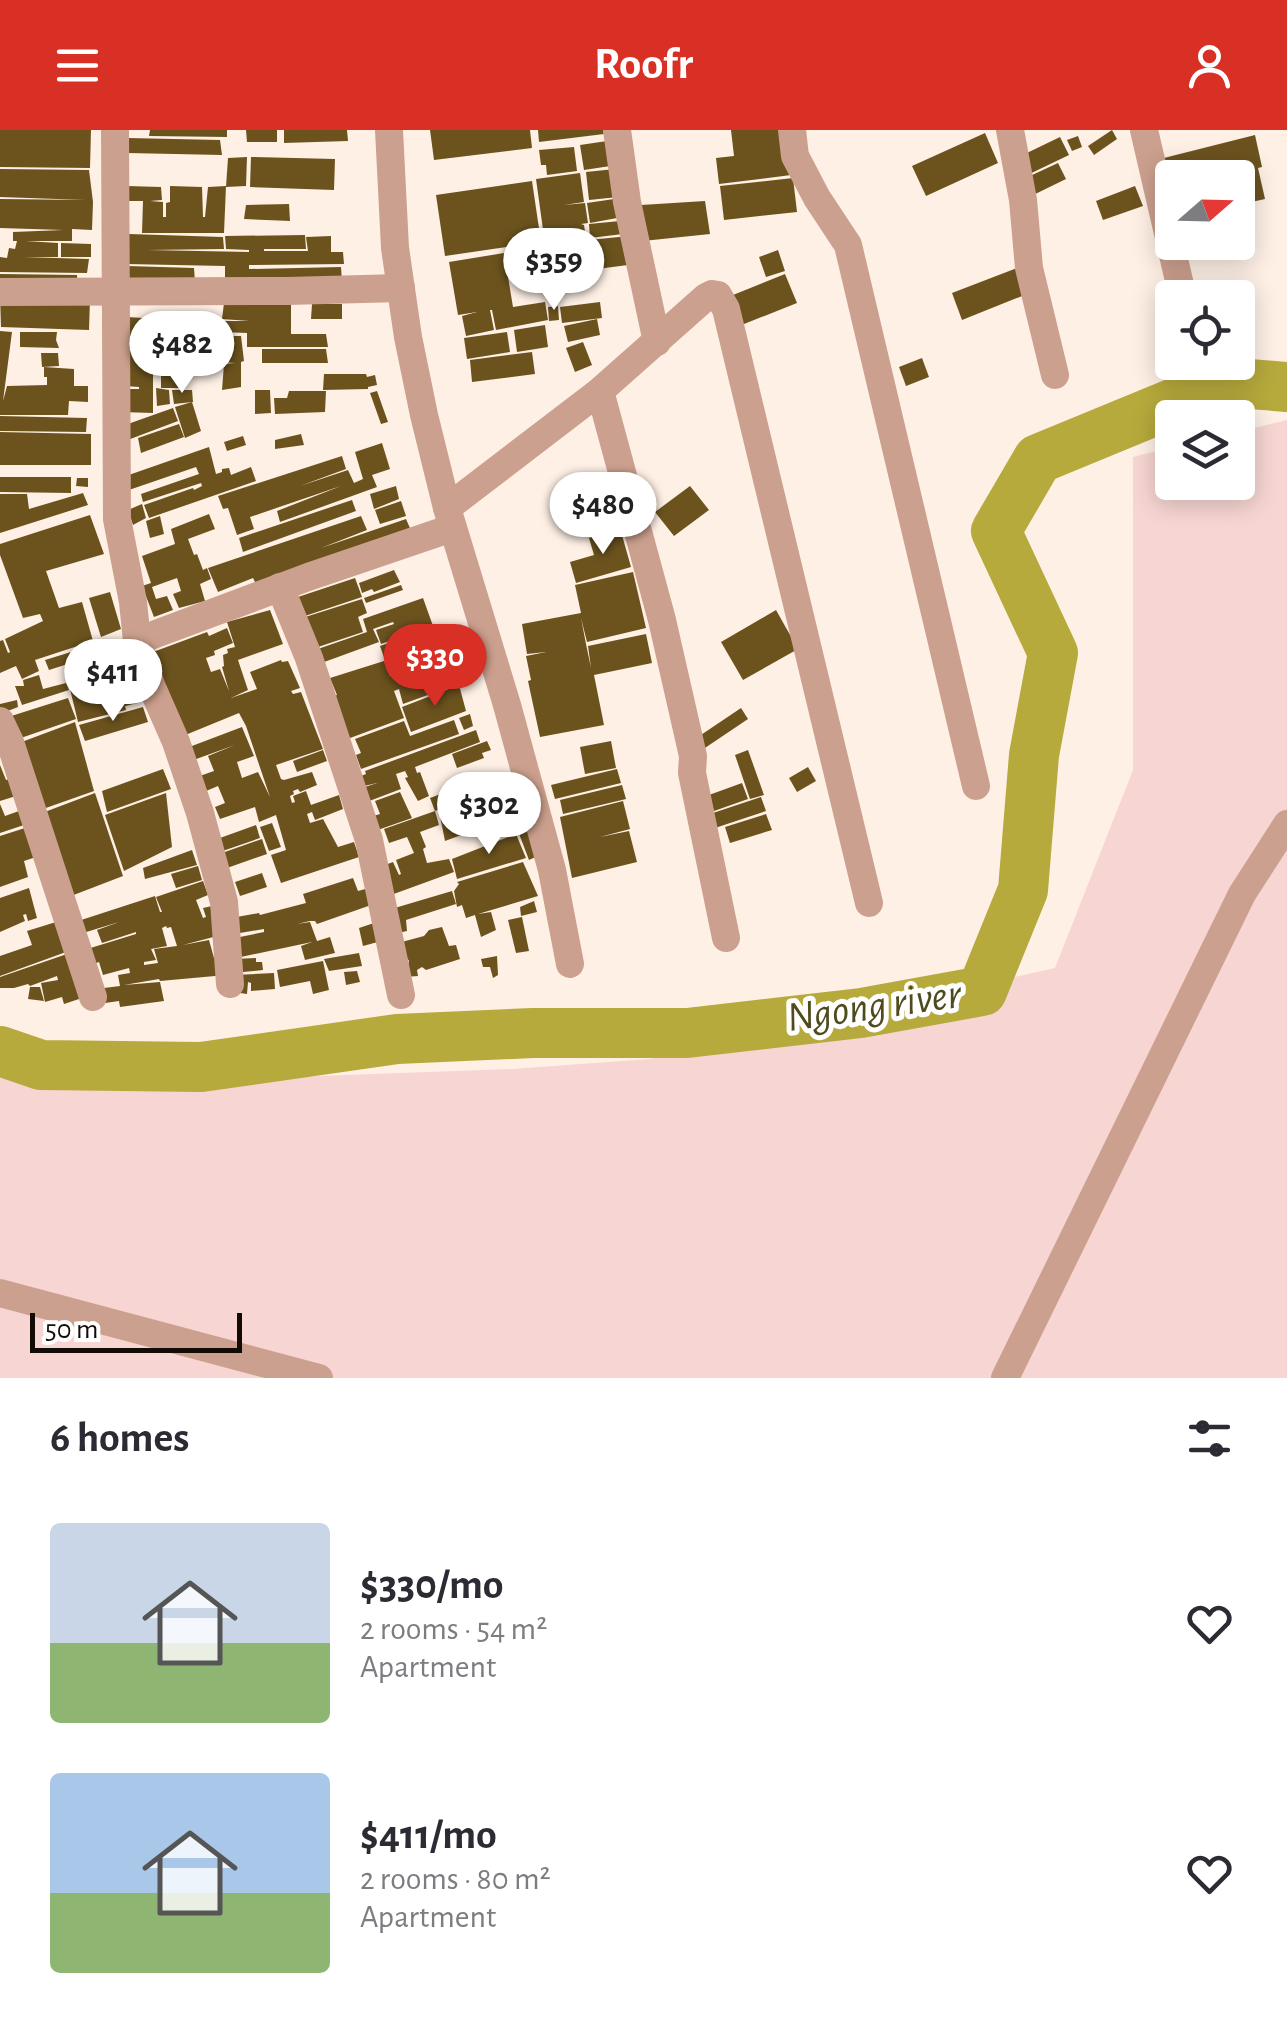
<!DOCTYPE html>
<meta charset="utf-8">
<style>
body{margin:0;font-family:"Alegreya Sans",sans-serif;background:#f7f7f7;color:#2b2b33;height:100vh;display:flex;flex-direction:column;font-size:38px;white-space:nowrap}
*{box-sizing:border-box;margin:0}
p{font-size:32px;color:#7c7c81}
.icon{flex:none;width:55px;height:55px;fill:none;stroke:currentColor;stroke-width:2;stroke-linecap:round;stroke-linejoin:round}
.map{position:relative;height:1248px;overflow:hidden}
.panel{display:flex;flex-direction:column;background:#fff;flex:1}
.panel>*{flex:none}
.needle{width:65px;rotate:70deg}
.fabs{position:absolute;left:1155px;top:30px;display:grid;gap:20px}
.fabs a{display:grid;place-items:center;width:100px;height:100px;border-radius:10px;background:#fff;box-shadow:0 5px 25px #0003;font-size:50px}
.scale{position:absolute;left:30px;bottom:25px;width:212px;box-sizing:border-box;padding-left:10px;border:5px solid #120b06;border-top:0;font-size:28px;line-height:35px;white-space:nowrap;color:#120b06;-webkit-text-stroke:8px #fff;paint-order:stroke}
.price{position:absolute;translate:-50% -85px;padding:0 22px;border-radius:35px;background:#fff;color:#222;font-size:32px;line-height:65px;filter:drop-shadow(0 2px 5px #0008)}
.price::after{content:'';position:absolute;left:50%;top:60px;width:30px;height:22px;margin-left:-15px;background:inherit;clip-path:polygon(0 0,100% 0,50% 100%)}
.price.on{background:#d93025;color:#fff}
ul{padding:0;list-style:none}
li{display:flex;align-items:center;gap:30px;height:250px;padding:0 50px}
li span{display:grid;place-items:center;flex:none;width:280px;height:200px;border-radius:10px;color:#555}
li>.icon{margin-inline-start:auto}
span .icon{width:120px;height:120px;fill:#fffc;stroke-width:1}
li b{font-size:42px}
h2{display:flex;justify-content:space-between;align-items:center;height:120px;padding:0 50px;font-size:42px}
header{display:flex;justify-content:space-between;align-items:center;height:130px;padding:0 50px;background:#d93025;color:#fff;font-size:45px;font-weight:600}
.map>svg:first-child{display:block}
.green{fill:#f7d5d2}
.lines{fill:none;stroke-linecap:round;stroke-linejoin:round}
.river{stroke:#b6aa3c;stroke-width:50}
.building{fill:#6c531e;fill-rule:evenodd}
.minor{stroke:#cca08e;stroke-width:28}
.labels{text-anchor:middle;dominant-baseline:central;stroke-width:10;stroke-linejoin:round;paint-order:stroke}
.water-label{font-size:42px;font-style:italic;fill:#504b1e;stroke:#fff}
</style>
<header><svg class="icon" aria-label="menu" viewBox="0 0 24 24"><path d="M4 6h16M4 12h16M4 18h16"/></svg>Roofr<svg class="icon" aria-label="person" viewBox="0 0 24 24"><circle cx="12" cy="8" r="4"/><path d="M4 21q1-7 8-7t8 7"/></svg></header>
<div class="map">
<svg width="1287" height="1248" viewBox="0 0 1287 1248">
<rect width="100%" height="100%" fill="#fef0e5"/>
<polygon class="green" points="1287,290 1287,1248 0,1248 0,929 95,947 291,947 512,939 650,929 1055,838 1133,640 1133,327 1172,317 1172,352 1238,352 1238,302"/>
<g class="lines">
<polyline class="river" points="0,921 41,935 201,937 397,909 533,903 687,903 861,883 982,861 1023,760 1034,625 1053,523 996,401 1038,329 1225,252 1287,257"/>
</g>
<g class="building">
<polygon points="0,0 91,0 90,38 0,37"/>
<polygon points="150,0 227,0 227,7 149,6"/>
<polygon points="246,0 277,0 277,12 247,12"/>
<polygon points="284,0 347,0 348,11 284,13"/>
<polygon points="430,0 530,0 532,18 434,30"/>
<polygon points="538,0 603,0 604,4 539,12"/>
<polygon points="731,0 785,0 791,45 719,54 716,28 734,26"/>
<polygon points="1112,0 1117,9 1094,25 1088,16"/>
<polygon points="985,3 998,33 926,66 912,36"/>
<polygon points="1255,5 1262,37 1258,38 1265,69 1238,75 1238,48 1230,48 1229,43 1208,48 1172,48 1172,56 1163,58 1156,30"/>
<polygon points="1078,6 1082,17 1072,21 1067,10"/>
<polygon points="1060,7 1069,25 1017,50 1008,32"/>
<polygon points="128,8 220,10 222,25 127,23"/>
<polygon points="614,10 617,35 584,40 580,15"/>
<polygon points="574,17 577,41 547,45 546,35 541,35 539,20"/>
<polygon points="247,27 246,56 226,57 228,28"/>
<polygon points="251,27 335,29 334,60 250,57"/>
<polygon points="1058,33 1066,49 1023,70 1015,53"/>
<polygon points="0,39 89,40 93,72 92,100 72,99 72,111 26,111 58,113 58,127 24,127 89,129 87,143 0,142 0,127 7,128 9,118 15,119 17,111 13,111 13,102 63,100 0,98 0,69 86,70 0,67"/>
<polygon points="615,39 618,67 589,70 586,42"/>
<polygon points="580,43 584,72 564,75 585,73 588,93 581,94 584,95 586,108 565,111 566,128 571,127 569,112 629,106 628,135 597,139 595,124 591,124 592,139 544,144 542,114 545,114 536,49"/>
<polygon points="793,48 797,82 724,90 720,56"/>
<polygon points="532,51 541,112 445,126 436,65"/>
<polygon points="127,56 161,57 162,70 150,71 163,72 163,87 166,87 166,73 170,72 170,56 202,57 203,87 205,87 208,57 226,56 224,103 142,103 143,71 126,71"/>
<polygon points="1135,56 1143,76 1103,90 1096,71"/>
<polygon points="614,69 617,88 590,93 587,73"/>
<polygon points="705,71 710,104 643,111 641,75"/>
<polygon points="289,74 290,91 244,89 246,75"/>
<polygon points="620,91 631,103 590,108 589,94"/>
<polygon points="129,104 223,107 224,119 148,120 249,122 249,120 226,119 225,106 305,105 306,119 264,119 264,121 308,121 306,107 331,106 331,122 343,122 344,134 249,135 249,139 341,137 342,152 225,153 225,136 126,134"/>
<polygon points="61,113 91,114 91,127 61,127"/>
<polygon points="778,120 785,141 766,147 759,127"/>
<polygon points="504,123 513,177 545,172 548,190 496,200 492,180 490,180 494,200 466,206 462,186 477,182 458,185 449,132"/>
<polygon points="127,136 194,138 195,152 127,151"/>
<polygon points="1017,138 1027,164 962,190 952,163"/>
<polygon points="583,142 585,156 547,161 545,147"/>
<polygon points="0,144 77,145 78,159 0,158"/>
<polygon points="785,144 797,173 739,196 728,167"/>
<polygon points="0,166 90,169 89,200 1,197"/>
<polygon points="600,172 602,188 562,193 560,177"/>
<polygon points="224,173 291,174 291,204 326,204 328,217 247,217 247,203 222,202 222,191 249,191 222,189"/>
<polygon points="312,174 342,174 342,189 311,189"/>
<polygon points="558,176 559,190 549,191 548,177"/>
<polygon points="127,187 176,190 177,202 129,204 187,205 187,225 153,225 153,283 121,282 123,259 139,259 139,257 125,256"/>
<polygon points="597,189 600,205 568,212 564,196"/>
<polygon points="182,192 220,194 217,202 182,203"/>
<polygon points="545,195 548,217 517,222 514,200"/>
<polygon points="0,201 12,202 3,271 7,256 47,255 47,247 44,247 44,237 74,239 74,256 88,256 88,272 69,271 68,285 0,285"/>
<polygon points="20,202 57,202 56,210 59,218 20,217"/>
<polygon points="507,202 510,222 467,229 464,208"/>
<polygon points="192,205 222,205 221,226 189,225"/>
<polygon points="224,206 241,206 244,231 241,232 241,257 222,260 224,234 235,233 222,232"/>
<polygon points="583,212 592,235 575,242 566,218"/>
<polygon points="262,219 326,219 328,233 262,233"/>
<polygon points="532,222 535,244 472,252 470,230"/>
<polygon points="41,223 58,223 59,236 42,237"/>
<polygon points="161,226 185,226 186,258 161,258"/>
<polygon points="922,228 929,247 906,256 899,237"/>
<polygon points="324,244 366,244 367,247 375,245 377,255 368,257 368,259 323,260"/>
<polygon points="156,258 169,260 170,274 157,276"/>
<polygon points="172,260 192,260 193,272 174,274"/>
<polygon points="255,260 270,260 271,283 255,284"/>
<polygon points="289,261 326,261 325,282 275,284 274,268 287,268"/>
<polygon points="377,261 388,292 381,294 370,263"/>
<polygon points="192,272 201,301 185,308 175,277"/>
<polygon points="173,278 178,291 125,311 125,295"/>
<polygon points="0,286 87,288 86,302 0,301"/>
<polygon points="179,294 184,307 141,323 138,308"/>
<polygon points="0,302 91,304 91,335 0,335"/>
<polygon points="301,304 304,315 275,319 275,310"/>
<polygon points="243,306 246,315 227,321 224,312"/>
<polygon points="382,313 390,339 372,345 377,357 280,392 277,381 341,356 250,387 254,399 237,405 228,378 223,379 218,366 342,326 346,339 300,356 348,340 354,353 363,349 355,322"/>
<polygon points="209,317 216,344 222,342 222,339 229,338 231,345 251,337 256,351 149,388 144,375 193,358 194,360 202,356 201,353 143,372 141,364 199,344 196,337 126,361 123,347"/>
<polygon points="0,347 71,347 71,363 0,362"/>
<polygon points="77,348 88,348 88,357 76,356"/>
<polygon points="396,356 399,369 374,379 370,364"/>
<polygon points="690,356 709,380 674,406 655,382"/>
<polygon points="83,363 88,375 0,403 0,364 27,364 29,379"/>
<polygon points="352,370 356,381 243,422 239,408"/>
<polygon points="401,371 406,386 380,394 375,380"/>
<polygon points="142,374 146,388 133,395 128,380"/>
<polygon points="209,384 215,399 188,409 194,425 197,424 203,440 207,438 211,449 200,454 205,471 179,478 173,464 181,461 177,448 152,457 156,469 167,466 173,480 154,487 142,456 151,453 142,426 175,414 171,399"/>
<polygon points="90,385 104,424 46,441 59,478 82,472 93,511 35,530 39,541 22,549 16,536 0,543 0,511 3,510 8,523 10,522 5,509 43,491 40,484 23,488 0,425 0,414"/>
<polygon points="160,386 164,404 150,408 146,391"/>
<polygon points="361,386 367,400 321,418 406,389 413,405 258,458 253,448 218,462 208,438"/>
<polygon points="620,398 631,437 576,453 570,432 594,425 589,408"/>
<polygon points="394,440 400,452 374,462 372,459 362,463 359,453"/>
<polygon points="633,442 646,498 587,512 581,488 586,514 591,538 588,516 646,504 652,533 594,545 604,595 540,607 528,551 531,550 526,526 546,522 527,524 522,494 581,483 575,455"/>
<polygon points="355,448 362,467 299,488 292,469"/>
<polygon points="401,455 403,460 366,473 364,468"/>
<polygon points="110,462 121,499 101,507 89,468"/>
<polygon points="423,468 433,496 381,514 376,500 394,494 393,492 373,499 379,512 316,535 312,521 367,502 363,489"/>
<polygon points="362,469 367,483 358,487 363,502 315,518 299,489"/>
<polygon points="270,480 283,514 238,530 248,560 231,568 257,559 250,542 281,530 282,532 288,531 300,558 291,561 293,564 301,562 323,619 276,635 281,649 284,650 312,642 317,655 300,662 298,659 293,661 294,664 290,666 292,673 295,672 293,666 306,661 311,675 339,665 343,679 315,690 312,682 307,684 310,693 323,689 338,717 354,712 359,727 281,753 271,725 286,720 276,685 259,692 255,677 220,689 215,677 225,673 218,656 199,664 194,648 214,641 208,626 235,615 188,632 184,619 242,597 254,626 237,632 242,648 258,642 270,667 246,596 239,583 178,608 145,525 207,502 209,506 227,498 233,513 214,521 215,525 206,528 211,542 220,539 229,561 222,537 224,536 223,525 228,523 227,519 235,517 227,492"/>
<polygon points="776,480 798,519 743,550 721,512"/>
<polygon points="440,495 444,509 437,511 441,528 446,526 451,541 441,544 447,558 403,574 399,559 394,561 404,588 342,611 328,568 337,565 330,548 384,531 390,546 392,545 389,529 385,530 380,516"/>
<polygon points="71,522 74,532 49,540 45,530"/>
<polygon points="128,523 132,540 99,548 95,531"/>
<polygon points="39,545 43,559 66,553 69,560 22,575 15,556 24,556 23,550"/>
<polygon points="132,546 138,573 125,576 126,580 78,592 70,559"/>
<polygon points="459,555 466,581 411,602 402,577"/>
<polygon points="68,568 76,589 15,610 5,588"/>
<polygon points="17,570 18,577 0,584 0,574"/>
<polygon points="143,577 148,592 85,611 79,595"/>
<polygon points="741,578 748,589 693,626 686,615"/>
<polygon points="470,584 473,596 464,600 459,588"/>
<polygon points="454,590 459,604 361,639 356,625 361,623 355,609 404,591 410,606"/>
<polygon points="75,592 94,661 43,679 19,613"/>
<polygon points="476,600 480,612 415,637 417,643 420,642 429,666 418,671 405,648 408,647 405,641 396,644 401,659 364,673 359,659 377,653 360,657 356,648 366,644 365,641"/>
<polygon points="487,611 491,620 482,623 484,628 457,638 452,624"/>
<polygon points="611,611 616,638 585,644 580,617"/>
<polygon points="323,620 327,631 297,642 293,631"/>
<polygon points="748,620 764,665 750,669 735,625"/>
<polygon points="0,635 6,650 9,649 16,666 0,671"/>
<polygon points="808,637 816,651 797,662 789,648"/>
<polygon points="163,639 171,659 107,682 102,661"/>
<polygon points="617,639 621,653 555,669 551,655"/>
<polygon points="492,645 497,658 435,681 430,668"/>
<polygon points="742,653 748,669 714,681 709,665"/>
<polygon points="622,655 626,669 563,684 560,670"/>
<polygon points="497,660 502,674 491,678 496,692 445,711 439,681"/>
<polygon points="400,662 412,688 372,702 367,688 380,684 375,671"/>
<polygon points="95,663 123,746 71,766 42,683"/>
<polygon points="166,663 172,717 124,741 105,685"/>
<polygon points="517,667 523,684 509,689 504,675 509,674 508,670"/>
<polygon points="761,667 766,681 709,700 704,686"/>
<polygon points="623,671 630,699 600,707 629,701 637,732 572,748 560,687"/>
<polygon points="0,674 5,686 19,681 24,695 0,703"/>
<polygon points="435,681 439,695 420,702 426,717 423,719 427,733 449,729 454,742 391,765 385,735 393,732 399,745 401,744 396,730 414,723 407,707 389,713 384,699"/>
<polygon points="766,684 772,700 730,713 725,697"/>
<polygon points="272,693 281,717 269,721 260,697"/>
<polygon points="256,695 260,708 214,724 220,708"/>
<polygon points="25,698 36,727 24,731 28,747 0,757 0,706"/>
<polygon points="529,698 540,725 529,730 518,701"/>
<polygon points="516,704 526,728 457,749 452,729"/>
<polygon points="262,709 267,724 227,738 222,723"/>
<polygon points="192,720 197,735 145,749 143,738"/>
<polygon points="523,732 538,766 478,784 491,782 496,800 481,807 475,785 466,788 462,775 457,777 454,761 459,754 457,752"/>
<polygon points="198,736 202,750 176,758 171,744"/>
<polygon points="262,743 267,757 240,766 235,752"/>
<polygon points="353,748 358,761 369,758 374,774 317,794 315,791 310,791 297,794 310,792 317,811 330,807 335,823 305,830 301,816 312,812 236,828 235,808 264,802 264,799 234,804 231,788 259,783 260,785 306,773 303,764"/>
<path d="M 203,751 L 208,765 L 196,770 L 203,788 L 206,787 L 203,778 L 212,776 L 221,805 L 183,815 L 209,810 L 214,828 L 225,827 L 226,845 L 160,851 L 159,849 L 124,855 L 160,852 L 164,871 L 120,877 L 119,871 L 105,873 L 104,858 L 120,856 L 118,845 L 130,843 L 129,838 L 103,845 L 99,832 L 88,836 L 84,820 L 136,804 L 136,802 L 102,813 L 97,800 L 119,792 L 83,803 L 75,792 L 155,766 L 160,782 L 162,782 L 156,767 ZM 166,796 L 167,798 L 171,797 L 177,816 L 154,819 L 158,833 L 144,835 L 144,832 L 156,830 L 151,819 L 167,816 L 162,798 Z"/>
<polygon points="29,758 37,788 28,791 26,784 23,785 25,791 0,802 0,768"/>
<polygon points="452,761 456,774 406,790 407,801 394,804 388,780"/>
<polygon points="534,771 537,782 521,786 520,777"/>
<polygon points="522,787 529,821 516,823 508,790"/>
<polygon points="380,791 385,810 363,816 359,798"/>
<polygon points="56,792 66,822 0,846 0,826 32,815 27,801"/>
<polygon points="442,797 449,816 456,815 460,829 426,840 422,837 417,840 418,846 405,847 409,831 398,813 424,806 429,800"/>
<polygon points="359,823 362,836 329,841 324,829"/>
<polygon points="67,824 82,868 64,874 62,867 45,872 41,853 58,850 57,846 30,856 28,854 14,858 0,858 0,847"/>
<polygon points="497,826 498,845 493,848 490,837 483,837 481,829"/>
<polygon points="256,828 256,832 262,832 263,840 233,843 234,829"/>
<polygon points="323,831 329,860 313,864 310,851 280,857 277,840"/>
<polygon points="357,841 360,852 346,855 344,842"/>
<polygon points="274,843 275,859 251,861 251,853 248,852 247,864 233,862 234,845"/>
<polygon points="30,857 40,857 44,871 28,869"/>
</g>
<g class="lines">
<g class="minor">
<polyline points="115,0 117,389 133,472 137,511 151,555 176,612 200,683 224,772 230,854"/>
<polyline points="389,0 395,118 408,207 424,285 447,378 507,575 552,740 570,834"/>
<polyline points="617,0 627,72 657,212"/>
<polyline points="792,0 795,26 817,68 848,115 976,656"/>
<polyline points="1010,0 1023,70 1029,138 1055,245"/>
<polyline points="1144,0 1183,168"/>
<polyline points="0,162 287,161 401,158"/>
<polyline points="600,261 662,490 693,626 692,643 726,808"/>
<polyline points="447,378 600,261 706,167 712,164 718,165 726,179 869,773"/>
<polyline points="280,457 309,528 369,710 401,865"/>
<polyline points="137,511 308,447 452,398"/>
<polyline points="0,591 10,612 93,867"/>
<polyline points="0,1163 319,1248"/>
<polyline points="1005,1248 1242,764 1287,694"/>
</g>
</g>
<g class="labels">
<g class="water-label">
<text transform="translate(874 876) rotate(-8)">Ngong river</text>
</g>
</g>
</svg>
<div class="fabs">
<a><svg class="needle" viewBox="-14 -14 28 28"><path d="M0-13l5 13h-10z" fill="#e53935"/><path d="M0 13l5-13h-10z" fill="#7c7c81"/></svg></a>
<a><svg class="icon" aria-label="locate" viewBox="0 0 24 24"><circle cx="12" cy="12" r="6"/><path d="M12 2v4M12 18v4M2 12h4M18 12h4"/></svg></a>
<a><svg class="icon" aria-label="layers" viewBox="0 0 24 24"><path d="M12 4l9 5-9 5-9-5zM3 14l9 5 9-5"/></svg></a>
</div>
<div class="scale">50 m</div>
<b class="price" style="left:554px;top:183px">$359</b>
<b class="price" style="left:182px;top:266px">$482</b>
<b class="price" style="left:603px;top:427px">$480</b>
<b class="price on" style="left:435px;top:579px">$330</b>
<b class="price" style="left:113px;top:594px">$411</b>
<b class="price" style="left:489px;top:727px">$302</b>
</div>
<section class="panel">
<h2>6 homes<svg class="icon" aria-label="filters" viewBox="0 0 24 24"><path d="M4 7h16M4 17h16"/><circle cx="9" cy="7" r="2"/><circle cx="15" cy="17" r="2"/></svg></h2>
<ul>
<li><span style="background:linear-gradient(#c9d6e8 60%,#8fb573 0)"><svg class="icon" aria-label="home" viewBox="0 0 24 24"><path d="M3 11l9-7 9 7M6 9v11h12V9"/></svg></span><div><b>$330/mo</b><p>2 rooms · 54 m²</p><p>Apartment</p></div><svg class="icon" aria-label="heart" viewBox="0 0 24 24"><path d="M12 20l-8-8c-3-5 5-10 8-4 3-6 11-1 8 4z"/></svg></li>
<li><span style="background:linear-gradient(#a9c7e8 60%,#8fb573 0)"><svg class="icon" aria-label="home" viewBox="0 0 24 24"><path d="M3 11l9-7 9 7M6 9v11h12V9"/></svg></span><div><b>$411/mo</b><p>2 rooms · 80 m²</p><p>Apartment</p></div><svg class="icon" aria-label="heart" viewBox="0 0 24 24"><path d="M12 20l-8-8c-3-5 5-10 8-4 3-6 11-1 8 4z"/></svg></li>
</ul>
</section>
